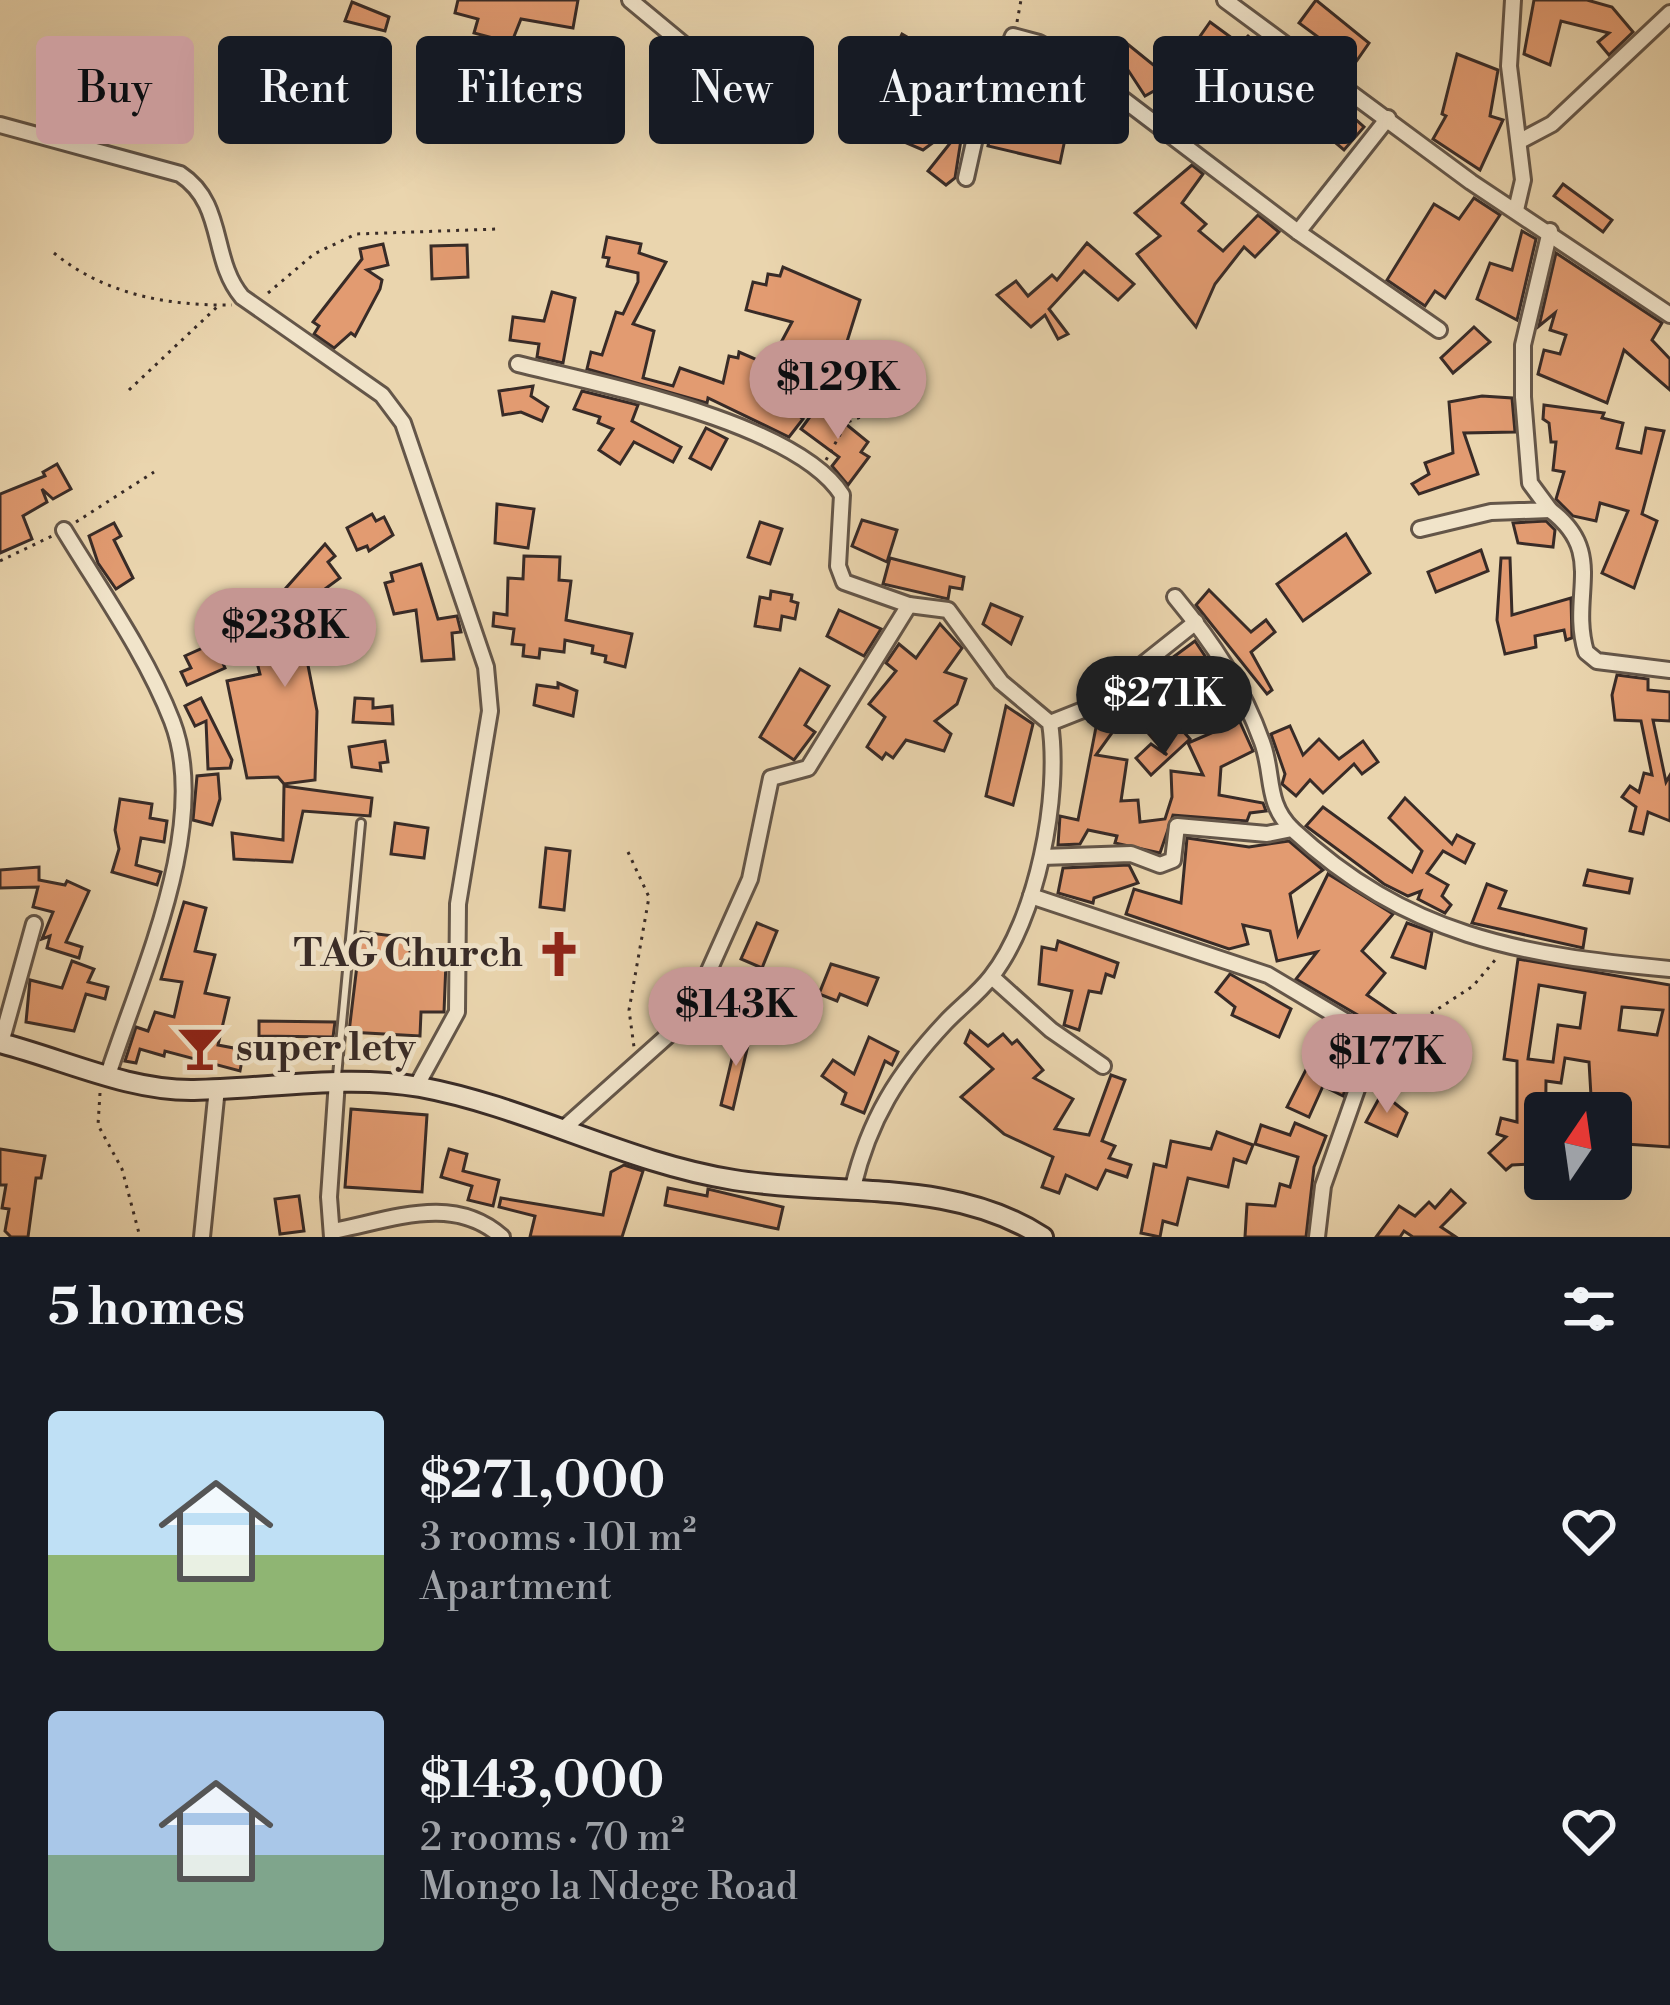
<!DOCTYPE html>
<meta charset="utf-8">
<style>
body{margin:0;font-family:"Libre Bodoni",serif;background:#242831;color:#f1f3f6;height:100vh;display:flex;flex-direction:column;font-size:45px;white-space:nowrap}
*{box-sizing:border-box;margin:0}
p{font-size:39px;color:#9ea1a6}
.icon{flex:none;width:66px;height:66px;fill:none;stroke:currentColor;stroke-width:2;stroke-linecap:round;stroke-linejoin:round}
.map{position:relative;height:1237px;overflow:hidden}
.side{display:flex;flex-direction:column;background:#171b24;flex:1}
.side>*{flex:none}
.banner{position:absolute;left:36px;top:36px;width:1599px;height:108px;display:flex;gap:24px}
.needle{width:78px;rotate:13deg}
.fabs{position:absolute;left:1524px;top:1092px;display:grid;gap:24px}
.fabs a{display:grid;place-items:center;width:108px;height:108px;border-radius:12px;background:#171b24;box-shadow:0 12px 48px #0002;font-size:60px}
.price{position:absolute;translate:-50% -102px;padding:0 27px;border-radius:42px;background:#c59692;color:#111;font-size:39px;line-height:78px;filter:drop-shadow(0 3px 6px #0008)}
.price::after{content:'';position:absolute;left:50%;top:72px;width:36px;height:27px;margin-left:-18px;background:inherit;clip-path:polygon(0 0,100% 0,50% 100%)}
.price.on{background:#222;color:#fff}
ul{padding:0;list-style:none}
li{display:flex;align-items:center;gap:36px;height:300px;padding:0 48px}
li span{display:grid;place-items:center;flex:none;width:336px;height:240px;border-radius:12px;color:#555}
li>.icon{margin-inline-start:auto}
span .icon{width:144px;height:144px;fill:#fffc;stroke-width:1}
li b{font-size:51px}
h2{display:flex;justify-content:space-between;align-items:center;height:144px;padding:0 48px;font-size:51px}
.tag{padding:0 42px;border-radius:12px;background:#171b24;box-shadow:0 12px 48px #0002;font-size:42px;line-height:108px}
.tag.on{background:#c59692;color:#111}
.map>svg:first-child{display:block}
.building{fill:#e29b71;stroke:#382b27;stroke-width:3;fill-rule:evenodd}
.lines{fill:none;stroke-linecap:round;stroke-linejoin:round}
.lane-casing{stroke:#645649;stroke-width:12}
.street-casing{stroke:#645649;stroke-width:20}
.secondary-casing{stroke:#382b27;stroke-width:24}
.path{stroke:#382b27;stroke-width:3;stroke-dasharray:3 6;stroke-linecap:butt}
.lane{stroke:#f1e4ca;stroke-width:6}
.street{stroke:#f1e4ca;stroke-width:14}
.secondary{stroke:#f1e4ca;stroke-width:18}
.labels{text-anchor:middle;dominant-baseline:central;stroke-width:10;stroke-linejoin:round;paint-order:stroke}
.poi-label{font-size:39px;font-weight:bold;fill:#382b27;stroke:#f1e4ca;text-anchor:end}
</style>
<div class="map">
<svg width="1670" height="1237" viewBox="0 0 1670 1237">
<rect width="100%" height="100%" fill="#ead5ae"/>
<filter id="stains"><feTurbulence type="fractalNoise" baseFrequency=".00167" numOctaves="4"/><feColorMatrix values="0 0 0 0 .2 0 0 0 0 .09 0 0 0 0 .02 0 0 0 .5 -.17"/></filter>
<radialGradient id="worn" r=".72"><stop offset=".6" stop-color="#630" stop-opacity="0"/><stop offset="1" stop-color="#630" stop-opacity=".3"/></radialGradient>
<g class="building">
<polygon points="458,0 578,0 573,28 521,19 511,44 522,48 515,68 490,59 497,39 474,33 478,19 455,13"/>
<polygon points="1316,0 1369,43 1351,69 1337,59 1341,54 1299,23"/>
<polygon points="1534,0 1587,0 1612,7 1633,32 1609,55 1598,42 1609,33 1561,21 1550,65 1524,54"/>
<polygon points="352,2 389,17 385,31 345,21"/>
<polygon points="1210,22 1240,44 1248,36 1267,53 1242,82 1224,66 1230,61 1220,48 1207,55 1194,45"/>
<polygon points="902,34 926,48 899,96 891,93 878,122 840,105 849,84 873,94"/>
<polygon points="1125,42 1162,72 1167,69 1175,79 1145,96 1128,70 1125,74 1110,62"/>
<polygon points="1457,54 1498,70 1490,116 1503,120 1480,170 1433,139 1446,116 1442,114"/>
<polygon points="1030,60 1075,77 1071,92 1064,91 1058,116 1069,120 1060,163 988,146 995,115 1006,118 1010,100 1017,102"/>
<polygon points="959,87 977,94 969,116 923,150 897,139 904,134 897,131 915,116 939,121"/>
<polygon points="727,96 727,125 678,126 677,97"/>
<polygon points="1344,109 1364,127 1344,150 1324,133"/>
<polygon points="963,127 955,178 946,185 928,171"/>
<polygon points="1192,165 1203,174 1182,203 1206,224 1199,231 1223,251 1258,215 1279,232 1255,257 1244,247 1215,284 1196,327 1137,254 1160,236 1135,213"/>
<polygon points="1563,184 1612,220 1603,232 1554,196"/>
<polygon points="1474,198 1500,215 1445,298 1435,291 1425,306 1387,280 1434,204 1459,219"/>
<polygon points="1522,231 1536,239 1517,320 1477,299 1490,263 1512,270"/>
<polygon points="607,237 641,244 639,253 666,262 633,324 654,331 643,378 673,386 680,368 723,383 729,356 738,358 739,352 769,365 792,322 746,310 753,282 766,285 768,274 780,276 783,267 860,300 835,380 804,369 790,408 803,419 789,437 708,398 707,403 587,369 591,352 602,355 616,312 623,314 638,282 638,273 607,266 609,258 603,257"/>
<polygon points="1087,243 1134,284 1118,300 1084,271 1049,309 1068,334 1058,339 1045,315 1031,327 997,295 1016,281 1028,296 1052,275 1057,280"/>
<polygon points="383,244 388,265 367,270 382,280 380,289 355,336 351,333 334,348 314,334 319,326 313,322 362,259 360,249"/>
<polygon points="467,245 468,277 432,279 431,246"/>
<polygon points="1556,253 1662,323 1652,340 1670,359 1670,390 1624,350 1607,403 1538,374 1544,350 1560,354 1566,335 1550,330 1555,313 1539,326"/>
<polygon points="552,292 575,298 563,363 537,357 539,344 510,340 513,317 544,321"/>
<polygon points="1474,327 1490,342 1453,373 1441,358"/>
<polygon points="533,386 531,396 548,407 542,421 521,412 503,415 499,391"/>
<polygon points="582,391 638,405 632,421 681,447 673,462 634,442 620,464 599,450 613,429 598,423 600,417 574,409"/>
<polygon points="1482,396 1512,398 1515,432 1464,433 1478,474 1419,494 1412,484 1429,474 1425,463 1453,453 1449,402"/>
<polygon points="820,403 868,442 861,452 869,457 848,485 832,466 839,457 801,429"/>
<polygon points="1544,405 1604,413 1602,418 1623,423 1617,448 1641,453 1646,428 1664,431 1642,514 1657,521 1634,588 1602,573 1628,511 1600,503 1596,521 1573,516 1556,499 1564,472 1553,470 1556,442 1551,442 1549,423 1543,419"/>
<polygon points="706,428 727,439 711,469 690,458"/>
<polygon points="57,464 71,489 53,499 42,489 47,502 23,516 32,539 0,553 0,494 45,476 43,472"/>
<polygon points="497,504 534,509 528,548 495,543"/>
<polygon points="372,514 376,521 384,517 393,535 369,551 367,546 357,550 347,528"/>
<polygon points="862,520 897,530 887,562 852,546"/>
<polygon points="1546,521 1555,530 1553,547 1518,543 1513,523"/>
<polygon points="760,522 782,529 770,564 748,557"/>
<polygon points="114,523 121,536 114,540 133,578 116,589 98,563 89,536"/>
<polygon points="1346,534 1370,573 1303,621 1277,584"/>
<polygon points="325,544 335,556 328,562 340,578 318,594 330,610 318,619 325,645 305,650 317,711 315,780 284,784 278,777 247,778 227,681 260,674 253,647 314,630 286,588"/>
<polygon points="1481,550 1488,571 1436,592 1428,572"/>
<polygon points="524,556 560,557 559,580 571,581 566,620 632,634 625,667 605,662 606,656 592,653 593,646 565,640 564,652 540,649 539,658 523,656 524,645 512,644 514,629 493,626 494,613 507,615 508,578 523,579"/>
<polygon points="890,558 964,577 962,589 950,587 948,599 883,584"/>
<polygon points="1501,558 1510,558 1512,615 1571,598 1572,638 1566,640 1564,630 1535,636 1536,647 1505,654 1497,620"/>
<polygon points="421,564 438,619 457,616 461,632 452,633 454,659 422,661 416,610 394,614 385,583 393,581 391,573"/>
<polygon points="1209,590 1251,632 1266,620 1275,632 1251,652 1272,690 1267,694 1196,605"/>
<polygon points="771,591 792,595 791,601 798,603 795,619 782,616 780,630 755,626 760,597 770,599"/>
<polygon points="991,604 1022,617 1011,644 983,624"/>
<polygon points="839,610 881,629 864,656 827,636"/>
<polygon points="940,624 962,648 945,672 966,679 957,704 935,721 951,734 944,751 906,740 893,758 886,753 882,759 867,747 885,717 869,704 896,671 886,663 899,644 916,658"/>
<polygon points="1195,641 1221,680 1253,751 1221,767 1219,795 1263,803 1266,811 1250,813 1247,821 1173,815 1160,853 1115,843 1117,836 1088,830 1080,844 1058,845 1060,816 1078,820 1097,722 1104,712 1119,723 1096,755 1127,760 1121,801 1138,800 1140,822 1165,819 1172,797 1171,771 1203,775 1188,743 1223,728 1202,693 1174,721 1190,739 1151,775 1136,758 1151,744 1167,755 1118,698"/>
<polygon points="214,643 225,668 187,685 181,672 191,668 185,656"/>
<polygon points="800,669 829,686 805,725 815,732 794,760 760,737"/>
<polygon points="1617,675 1648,679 1648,690 1670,692 1670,721 1653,720 1666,782 1670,775 1670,821 1648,812 1643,834 1630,831 1636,807 1622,797 1630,786 1639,792 1644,773 1652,775 1641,721 1615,720 1612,695"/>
<polygon points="558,683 577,691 573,716 534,705 537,685 558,688"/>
<polygon points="201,698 232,760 230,768 208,769 206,721 195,726 185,706"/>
<polygon points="355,698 373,699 373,708 392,706 393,724 353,722"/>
<polygon points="1006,706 1033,724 1013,805 986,796"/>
<polygon points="1290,726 1303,755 1319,739 1339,759 1363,741 1378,762 1362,774 1354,764 1323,793 1310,780 1296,796 1282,784 1285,774 1271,734"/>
<polygon points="385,741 388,762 380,763 381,771 352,767 349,747"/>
<polygon points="218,774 220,799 212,825 193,820 197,776"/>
<polygon points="284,786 372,798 370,816 303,811 292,862 234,859 232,833 283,840"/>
<polygon points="1405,798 1452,844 1457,835 1474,844 1465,863 1443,851 1427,873 1448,885 1442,896 1451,905 1445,913 1418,899 1421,891 1408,896 1384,884 1306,826 1323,807 1412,872 1422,851 1389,818"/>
<polygon points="120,799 152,804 150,818 167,821 164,842 141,838 136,865 161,872 157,885 112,872 119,849 115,830"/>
<polygon points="395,823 428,828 424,858 391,854"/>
<polygon points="1187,838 1249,847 1289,841 1323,870 1290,894 1298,935 1328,874 1393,914 1362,951 1385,973 1367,995 1395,1014 1380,1035 1368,1021 1296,979 1317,952 1277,961 1270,931 1243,925 1248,944 1229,949 1126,914 1134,889 1181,903"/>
<polygon points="546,848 570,851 564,910 540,907"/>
<polygon points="1129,865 1138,883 1094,898 1093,903 1058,893 1063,868"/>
<polygon points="39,867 39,880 65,885 67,881 89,891 66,942 82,947 79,958 47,948 50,936 42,939 53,912 33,907 38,887 0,888 0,870"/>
<polygon points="1588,870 1632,879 1629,893 1584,885"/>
<polygon points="1487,884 1506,891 1499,908 1586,929 1583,948 1472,923"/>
<polygon points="184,902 206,908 195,951 215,955 205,993 229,998 218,1045 244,1050 240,1071 165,1051 164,1056 140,1049 136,1063 125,1061 136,1027 148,1031 155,1012 174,1017 182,982 161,979"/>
<polygon points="757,923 777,931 762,968 741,959"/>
<polygon points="1407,923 1432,932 1425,968 1392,957"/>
<polygon points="361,932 410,938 410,961 446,962 444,1012 421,1012 420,1036 349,1032"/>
<polygon points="1058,941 1118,963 1114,977 1106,974 1101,993 1089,991 1079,1030 1064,1025 1072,991 1039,984 1042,947 1056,950"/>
<path d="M 1518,959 L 1670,985 L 1670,1147 L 1611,1143 L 1611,1113 L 1592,1113 L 1589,1062 L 1565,1058 L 1561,1083 L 1546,1081 L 1545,1163 L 1512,1165 L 1506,1170 L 1489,1153 L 1506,1137 L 1497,1134 L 1501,1118 L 1517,1122 L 1517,1061 L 1504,1059 ZM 1539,985 L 1585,993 L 1580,1028 L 1558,1025 L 1553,1062 L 1528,1059 ZM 1622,1007 L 1663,1010 L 1657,1035 L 1619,1030 Z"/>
<polygon points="72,961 94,969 88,982 108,987 105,999 86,994 74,1031 26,1022 30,980 62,988"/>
<polygon points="831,964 878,978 867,1005 840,994 837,1001 819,994"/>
<polygon points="1230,974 1291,1009 1279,1037 1232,1015 1235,1007 1216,992"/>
<polygon points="259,1021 335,1022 333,1037 259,1036"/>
<polygon points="739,1029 751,1032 733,1109 721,1105"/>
<polygon points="970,1031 988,1046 1003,1034 1012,1044 1017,1040 1043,1070 1034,1078 1073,1099 1055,1129 1089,1135 1111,1075 1125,1080 1102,1141 1115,1146 1109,1158 1131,1165 1127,1177 1106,1170 1097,1189 1066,1175 1059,1193 1042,1187 1053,1157 1004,1134 961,1097 993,1069 965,1043"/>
<polygon points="869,1037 898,1052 892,1065 885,1061 864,1113 842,1104 846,1093 822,1076 833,1060 854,1074"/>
<polygon points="1319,1044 1354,1063 1343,1096 1323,1086 1309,1117 1287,1107"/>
<polygon points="1382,1093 1407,1113 1397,1136 1366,1122"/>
<polygon points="351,1109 427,1115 422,1192 345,1187"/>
<polygon points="1295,1123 1326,1136 1314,1167 1306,1237 1245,1237 1247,1204 1275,1206 1280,1184 1290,1187 1298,1157 1255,1144 1261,1125 1290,1135"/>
<polygon points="1217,1132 1253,1145 1246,1163 1234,1159 1228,1187 1188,1178 1177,1225 1163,1221 1160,1237 1141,1233 1154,1164 1166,1167 1171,1141 1211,1149"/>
<polygon points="0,1149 45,1156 41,1178 36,1178 28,1237 11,1237 5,1231 9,1209 2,1208 6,1185 0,1185"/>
<polygon points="449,1149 467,1154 463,1171 499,1180 493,1206 468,1200 472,1186 441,1177"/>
<polygon points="624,1165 643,1171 622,1237 530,1237 535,1216 499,1207 501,1198 603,1215 611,1172"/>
<polygon points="668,1188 707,1196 708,1189 783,1207 778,1229 665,1205"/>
<polygon points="1451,1190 1465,1203 1441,1227 1456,1237 1413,1237 1404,1231 1400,1237 1376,1237 1399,1206 1415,1216 1429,1202 1435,1208"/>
<polygon points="299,1196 304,1231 280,1234 275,1199"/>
</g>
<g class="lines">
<defs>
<polyline id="lane" points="337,1076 361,823"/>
<g id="street">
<polyline points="630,0 724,78"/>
<polyline points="1225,0 1471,182 1670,315"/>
<polyline points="1513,0 1509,66 1523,180 1516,210"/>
<polyline points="1388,118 1298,232 1439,330"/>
<path d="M 0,125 L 180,174 C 226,204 210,259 242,297 L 382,395 L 403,423 L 486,667 L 490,711 L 458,904 L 457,1012 L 416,1087"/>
<polyline points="1520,141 1552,124 1670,13"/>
<polyline points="966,178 979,120 1013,36 1039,43 1078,65 1298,232"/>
<path d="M 518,364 C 599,384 797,423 842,495 L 838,566 L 844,582 L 909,605 L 948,610 L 1001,682 L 1050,723 C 1061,796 1037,919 991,977 C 978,994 960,1007 945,1023 C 898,1073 869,1120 853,1187"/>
<path d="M 1550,510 C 1607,553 1569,594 1586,652 L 1597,661 L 1670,670"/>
<polyline points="1420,529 1491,512 1550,510 1530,483 1523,397 1523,345 1550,231"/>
<path d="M 64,530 C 101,591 146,654 172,721 C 212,825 140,975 108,1075"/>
<path d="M 1175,597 C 1213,643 1242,686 1262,742 C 1274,774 1265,803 1292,829"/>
<polyline points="1050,723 1088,708 1196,622"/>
<path d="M 1042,857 L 1131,854 L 1160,865 L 1173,860 L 1177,826 L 1267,834 L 1292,829 C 1407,936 1519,955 1670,969"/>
<polyline points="1031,896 1268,975 1362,1031 1369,1041 1369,1055 1323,1186 1317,1237"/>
<polyline points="992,977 1051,1030 1103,1066"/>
<polyline points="1,1043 34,924"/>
<polyline points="562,1130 674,1030 703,984 750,879 771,778 808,768 909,605"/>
<path d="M 333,1231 C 391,1220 453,1193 502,1237"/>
<polyline points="202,1237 217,1088"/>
<polyline points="332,1237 329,1197 337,1081"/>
</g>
<path id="secondary" d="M 0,1043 C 63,1059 128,1091 194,1090 C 269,1089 344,1074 420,1087 C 528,1107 626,1163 734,1180 C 837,1197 950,1177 1043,1237"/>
</defs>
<use href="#lane" class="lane-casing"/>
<use href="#street" class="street-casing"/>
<use href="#secondary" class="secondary-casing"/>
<g class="path">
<polyline points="1017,22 1021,0"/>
<path d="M 54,253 C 104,294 167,306 232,305"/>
<polyline points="268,293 314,254 356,234 498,229"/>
<polyline points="129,390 217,307"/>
<polyline points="826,460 847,422 878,411 906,388"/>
<polyline points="76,522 154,472"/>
<polyline points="0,561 52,536"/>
<polyline points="628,852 649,897 629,1010 634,1047"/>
<polyline points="1382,1036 1421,1020 1473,986 1496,959"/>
<polyline points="100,1093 98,1125 122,1169 140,1237"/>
</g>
<use href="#lane" class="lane"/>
<use href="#street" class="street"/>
<use href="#secondary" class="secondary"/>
</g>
<defs>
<symbol id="church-bare" viewBox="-9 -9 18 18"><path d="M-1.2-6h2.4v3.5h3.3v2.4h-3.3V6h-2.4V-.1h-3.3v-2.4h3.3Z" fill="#8f2418" stroke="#f1e4ca" stroke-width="2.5" paint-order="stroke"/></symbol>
<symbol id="bar-bare" viewBox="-9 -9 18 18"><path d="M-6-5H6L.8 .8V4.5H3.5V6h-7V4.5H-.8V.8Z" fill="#8f2418" stroke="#f1e4ca" stroke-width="2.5" paint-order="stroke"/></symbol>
</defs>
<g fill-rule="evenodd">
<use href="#church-bare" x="526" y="921" width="66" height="66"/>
<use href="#bar-bare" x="167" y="1015" width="66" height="66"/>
</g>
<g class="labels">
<g class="poi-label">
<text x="523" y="954">TAG Church</text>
<text x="236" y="1048" text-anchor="start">super lety</text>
</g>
</g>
<rect width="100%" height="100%" filter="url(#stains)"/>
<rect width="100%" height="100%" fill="url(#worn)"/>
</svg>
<div class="fabs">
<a><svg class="needle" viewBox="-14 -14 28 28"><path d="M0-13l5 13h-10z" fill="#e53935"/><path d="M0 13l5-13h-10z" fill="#9ea1a6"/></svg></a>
</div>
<b class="price" style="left:838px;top:442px">$129K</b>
<b class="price" style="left:285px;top:690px">$238K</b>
<b class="price on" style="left:1164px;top:758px">$271K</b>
<b class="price" style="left:736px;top:1069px">$143K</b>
<b class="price" style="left:1387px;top:1116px">$177K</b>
<div class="banner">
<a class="tag on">Buy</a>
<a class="tag">Rent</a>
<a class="tag">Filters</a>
<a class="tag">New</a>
<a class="tag">Apartment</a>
<a class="tag">House</a>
</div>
</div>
<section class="side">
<h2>5 homes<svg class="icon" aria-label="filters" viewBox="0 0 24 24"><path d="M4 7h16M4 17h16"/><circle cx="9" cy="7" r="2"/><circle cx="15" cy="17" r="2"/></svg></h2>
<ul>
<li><span style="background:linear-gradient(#bfe0f5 60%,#8fb573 0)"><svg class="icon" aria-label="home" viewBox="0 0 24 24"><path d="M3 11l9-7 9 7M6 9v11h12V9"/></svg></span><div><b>$271,000</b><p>3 rooms · 101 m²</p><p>Apartment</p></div><svg class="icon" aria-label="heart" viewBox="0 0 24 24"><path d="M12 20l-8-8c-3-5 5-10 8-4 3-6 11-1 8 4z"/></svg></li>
<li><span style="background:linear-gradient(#a9c7e8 60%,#7fa58c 0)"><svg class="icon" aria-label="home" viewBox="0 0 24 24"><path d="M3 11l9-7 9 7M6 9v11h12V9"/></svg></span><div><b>$143,000</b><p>2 rooms · 70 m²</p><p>Mongo la Ndege Road</p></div><svg class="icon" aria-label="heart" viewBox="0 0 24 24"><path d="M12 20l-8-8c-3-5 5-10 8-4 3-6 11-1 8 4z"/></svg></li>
</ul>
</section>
